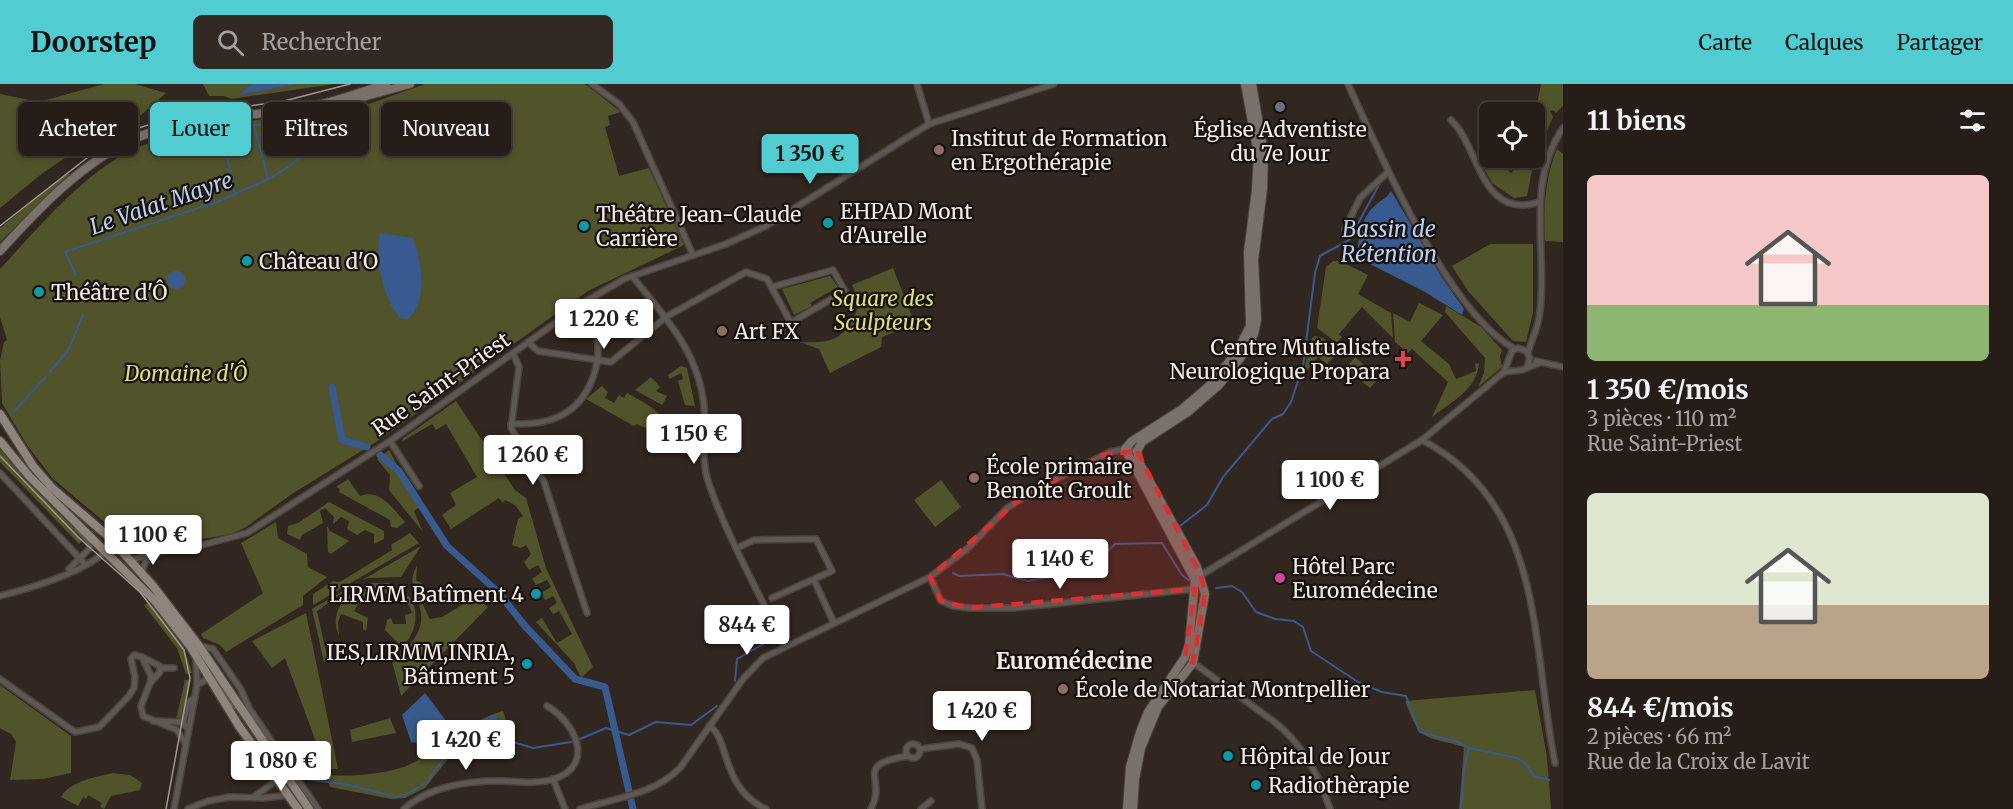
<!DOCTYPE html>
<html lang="fr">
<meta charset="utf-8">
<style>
body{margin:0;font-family:Merriweather,serif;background:#322925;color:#f1f3f6;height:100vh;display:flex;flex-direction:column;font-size:22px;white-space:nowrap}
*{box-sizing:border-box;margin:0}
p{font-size:20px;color:#a4a1a2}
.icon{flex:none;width:33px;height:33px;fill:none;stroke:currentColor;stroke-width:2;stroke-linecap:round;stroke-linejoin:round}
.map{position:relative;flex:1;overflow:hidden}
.panel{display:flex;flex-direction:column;background:#261c18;width:450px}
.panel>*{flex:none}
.guide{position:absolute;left:18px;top:18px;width:570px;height:54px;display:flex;gap:12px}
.buttons{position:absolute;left:1479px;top:18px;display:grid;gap:12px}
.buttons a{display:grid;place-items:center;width:66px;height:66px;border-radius:9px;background:#261c18;box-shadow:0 3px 9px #0003,0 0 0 2px #423a37;font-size:30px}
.price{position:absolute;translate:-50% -51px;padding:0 14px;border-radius:6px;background:#fff;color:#222;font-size:20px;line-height:39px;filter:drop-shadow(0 2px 3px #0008)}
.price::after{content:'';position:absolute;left:50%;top:36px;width:18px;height:14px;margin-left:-9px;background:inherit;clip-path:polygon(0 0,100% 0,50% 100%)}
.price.selected{background:#51ccd1;color:#111}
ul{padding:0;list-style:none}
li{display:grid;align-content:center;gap:12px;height:318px;padding:0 24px}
li span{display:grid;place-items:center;height:186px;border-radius:9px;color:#555}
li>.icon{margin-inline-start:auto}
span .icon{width:108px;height:108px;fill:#fffc;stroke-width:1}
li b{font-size:26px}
h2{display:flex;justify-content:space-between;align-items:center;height:72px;padding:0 24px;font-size:26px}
.pill{padding:0 21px;border-radius:9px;background:#261c18;box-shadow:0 3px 9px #0003,0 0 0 2px #423a37;font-size:21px;line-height:54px}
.pill.selected{background:#51ccd1;color:#111}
header{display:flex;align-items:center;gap:36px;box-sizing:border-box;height:84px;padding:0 30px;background:#51ccd1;color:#111}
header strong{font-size:28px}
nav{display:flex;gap:33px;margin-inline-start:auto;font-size:21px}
.search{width:420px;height:54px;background:#322925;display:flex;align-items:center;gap:15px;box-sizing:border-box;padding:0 21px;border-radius:9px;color:#a4a1a2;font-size:22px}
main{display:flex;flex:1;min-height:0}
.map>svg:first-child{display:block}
.green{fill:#51532a}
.water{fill:#395a8f}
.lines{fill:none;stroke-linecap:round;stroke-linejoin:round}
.stream{stroke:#395a8f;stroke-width:2}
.canal{stroke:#395a8f;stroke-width:7}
.street-casing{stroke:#4d423c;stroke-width:8}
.secondary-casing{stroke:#4d423c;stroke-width:10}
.primary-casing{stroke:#4d423c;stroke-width:11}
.street{stroke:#5d5853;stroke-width:5}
.secondary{stroke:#7a716b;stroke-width:8}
.primary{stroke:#90857c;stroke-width:8}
.tram{stroke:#a19792;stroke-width:1.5}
.marked{fill:#d83232;fill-opacity:0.2;stroke:#d83232;stroke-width:4.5;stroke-dasharray:12 8;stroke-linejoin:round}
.worship-dot{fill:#6b7280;stroke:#16100e;stroke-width:2}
.education-dot{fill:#8d6e63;stroke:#16100e;stroke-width:2}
.culture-dot{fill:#0f9aa8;stroke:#16100e;stroke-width:2}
.health-dot{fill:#e0444e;stroke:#16100e;stroke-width:2}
.hotel-dot{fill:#d1479c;stroke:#16100e;stroke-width:2}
.labels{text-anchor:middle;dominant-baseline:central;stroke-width:4.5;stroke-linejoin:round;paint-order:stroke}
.poi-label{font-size:21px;fill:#f4ebe7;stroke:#16100e;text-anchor:start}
.park-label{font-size:21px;font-style:italic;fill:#dde07b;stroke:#16100e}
.street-label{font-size:21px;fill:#f4ebe7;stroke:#16100e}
.water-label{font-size:22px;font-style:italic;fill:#bbcfef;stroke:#16100e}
.neighbourhood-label{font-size:22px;font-weight:bold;fill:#f4ebe7;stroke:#16100e}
</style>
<header>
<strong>Doorstep</strong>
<div class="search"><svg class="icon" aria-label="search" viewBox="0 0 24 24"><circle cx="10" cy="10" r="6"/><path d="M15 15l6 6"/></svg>Rechercher</div>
<nav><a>Carte</a><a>Calques</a><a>Partager</a></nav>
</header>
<main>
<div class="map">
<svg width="1563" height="725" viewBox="0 0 1563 725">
<rect width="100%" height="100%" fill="#322620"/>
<g class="green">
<polygon points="104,0 135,0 166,9 141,31 103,49 44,88 0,124 0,10 39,18"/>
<polygon points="203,0 334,0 231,15 224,12 209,12"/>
<path d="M 425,0 L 585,0 L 621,28 L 608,32 L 610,41 L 605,43 L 619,92 L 649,84 L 684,161 L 588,207 L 379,356 L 292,410 L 246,443 L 232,450 L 177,459 L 127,457 L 52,394 L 27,361 L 2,319 L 0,277 L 4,258 L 7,256 L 0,233 L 0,185 C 36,146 82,91 130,67 C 156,54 188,49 216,45 L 218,41 L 363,22 Z"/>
<polygon points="1541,0 1563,0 1563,22 1556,29 1553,26 1550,27 1553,33 1534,76 1527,112 1514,114 1492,99 1478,73 1488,62 1490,74 1496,74 1511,89 1523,74 1534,74 1535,30"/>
<path d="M 1557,65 L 1563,70 L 1563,158 L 1545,157 C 1543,128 1545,93 1557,65 Z"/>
<polygon points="66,90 71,90 0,158 0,144"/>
<polygon points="1490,160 1533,160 1533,229 1526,258 1513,257 1468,207 1452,182"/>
<polygon points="1333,177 1340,177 1368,191 1358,210 1391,229 1393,254 1362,223 1339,250 1342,253 1337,259 1317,244 1326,183"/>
<path d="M 893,184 L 915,240 L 882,253 L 881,263 L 830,289 L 819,265 L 800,258 C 837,260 846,253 860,219 L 852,201 Z"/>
<polygon points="830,192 838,203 810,219 812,222 794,231 782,205"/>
<path d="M 1419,219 L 1443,231 L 1421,257 L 1449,280 L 1456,295 L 1476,287 L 1475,280 L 1479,279 C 1477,306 1451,318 1432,333 L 1448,298 L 1412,265 L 1408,269 L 1395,258 L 1393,229 L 1410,238 Z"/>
<polygon points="1446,222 1481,243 1502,266 1500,272 1502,283 1478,303 1484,289 1485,274 1445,228"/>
<polygon points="1315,252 1323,254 1338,268 1327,280 1318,273 1304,290 1299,304 1312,254"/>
<polygon points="1355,273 1379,294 1370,304 1345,285"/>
<polygon points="681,282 687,284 695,322 685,321 678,297 683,295 681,289 670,295 668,291"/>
<polygon points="651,293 660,303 656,307 667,312 662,321 635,306"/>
<path d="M 602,302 L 608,308 L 605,314 L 614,319 L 619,311 L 624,314 L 627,309 C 649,321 669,331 674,358 L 637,340 L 634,342 L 586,315 Z"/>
<polygon points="456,317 515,406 526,414 546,484 593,583 581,594 574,579 536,538 542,534 557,559 572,550 559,527 553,530 549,524 557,519 553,512 545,516 541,509 551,503 547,496 536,501 532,495 542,488 538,481 529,486 524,478 531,470 526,461 521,464 512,461 518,435 523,432 515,421 505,416 503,419 499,414 451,445 442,431 456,421 450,409 477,393 446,340 436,346 432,340 403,357 402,355"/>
<polygon points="671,331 684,338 694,334 694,354 687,353 681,358"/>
<polygon points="0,363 84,454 79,460 0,378"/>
<polygon points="389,366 419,423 414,427 423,448 389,406 390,391 377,375"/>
<path d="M 348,395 L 360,412 C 380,404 393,425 405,438 L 397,444 L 391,443 L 390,436 L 339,408 L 340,405 L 336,403 Z"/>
<polygon points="941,396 961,423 935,443 914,416"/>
<polygon points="329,418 384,447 384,455 374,460 374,450 365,446 357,451 347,445 349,437 341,433 333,440 334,433 325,424 320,427 323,439 302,451 300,456 287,450 288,442 298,439"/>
<polygon points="276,438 278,454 307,470 308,483 327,493 303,512 303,521 226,568 220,561 203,554 201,550 263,509 241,459"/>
<polygon points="327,442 330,447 349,457 331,470 328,468"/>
<polygon points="410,449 419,459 313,521 313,510 333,497 340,498 392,466 391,461"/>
<polygon points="421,462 401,493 368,494 360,497 317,527 328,577 324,578 312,525"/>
<path d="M 417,482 L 416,496 L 426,502 L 423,521 L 430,535 L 442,533 L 462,521 L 468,505 L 488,523 L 401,612 L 392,577 C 400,573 406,566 412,558 C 438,523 400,509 417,482 Z"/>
<path d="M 372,499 L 390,499 L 387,510 L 384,509 L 385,504 L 375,504 L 375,511 L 365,514 L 359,504 L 351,510 L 359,519 L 354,527 L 368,534 L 366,547 L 363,545 L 363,538 L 341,530 L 338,538 L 339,551 C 327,527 350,504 372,499 Z"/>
<path d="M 408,511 C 421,526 416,550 402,563 L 385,546 L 387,536 L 391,534 L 393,540 L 406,540 L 405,531 L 412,529 L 407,517 L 401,518 Z"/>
<polygon points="150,518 184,563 192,589 186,590 177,564 144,521"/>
<polygon points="306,529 338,685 326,685 285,574 272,584 252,557"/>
<polygon points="185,596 191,596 183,633 176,635"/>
<polygon points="0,601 71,652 71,689 43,695 10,696 16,658 11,650 0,644"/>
<path d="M 1535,606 L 1547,673 L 1551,725 L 1459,725 L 1464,663 C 1423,651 1421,659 1405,617 Z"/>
<path d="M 503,627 L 511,651 L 456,665 L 425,704 L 405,714 L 391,715 L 330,703 L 327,691 C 352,693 397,690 418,676 C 446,659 470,636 503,627 Z"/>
<polygon points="390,634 396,649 352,658 350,646"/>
<path d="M 113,689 L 130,691 L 142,699 L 140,706 L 111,712 L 104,725 L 100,723 L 102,719 L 88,711 L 86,715 L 83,713 L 78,722 L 61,713 C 70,697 96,693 113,689 Z"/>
</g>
<g class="water">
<polygon points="252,0 295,0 238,11"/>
<path d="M 1391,107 L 1443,195 L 1464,225 L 1462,231 L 1425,208 L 1358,174 C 1357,155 1361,132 1377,120 C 1384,114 1386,115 1391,107 Z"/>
<path d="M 380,149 L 413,154 C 421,176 429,217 408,235 L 400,234 C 382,214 375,174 380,149 Z"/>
<circle cx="176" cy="196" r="9"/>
<polygon points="425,609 447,638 417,659 411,658 402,631"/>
<polygon points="495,630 498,637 495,644 476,648 470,645 470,642"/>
</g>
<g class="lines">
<g class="stream">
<polyline points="254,41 268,95"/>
<path d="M 235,111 C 231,92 223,61 226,44 L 297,37 L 348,26"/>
<polyline points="76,191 65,168 217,118 268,95 287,84 324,53 330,29"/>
<polyline points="50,288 69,265 83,230"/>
<polyline points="12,329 46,293"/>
<polyline points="1180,442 1207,421 1223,393 1272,335 1283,330 1291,318 1303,282 1315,189 1320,172 1349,156 1380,99"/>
<polyline points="1162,459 1182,491 1190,497"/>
<polyline points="953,489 959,492 1003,490 1028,497 1050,493 1084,486 1095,480 1115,460 1162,459"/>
<polyline points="1216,504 1232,502 1242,508 1256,528 1275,535 1294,537 1303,543 1311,567 1358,598 1382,608 1406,612 1419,647 1423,649 1458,658 1469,664 1517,674 1525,679 1534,692 1549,696"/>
<polyline points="735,597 737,575 772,555"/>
<polyline points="580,655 606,644 629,651 656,638 691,641 717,622"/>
<polyline points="307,695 349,701 396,713 407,710 427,698 453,662 461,658 496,653 533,664 571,658"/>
<polyline points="1461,725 1464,685 1469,664"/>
</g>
<g class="canal">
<polyline points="332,303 342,356 367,363"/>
<polyline points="380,371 399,387 447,462 498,508 525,542 575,595 605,603 633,725"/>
</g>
<defs>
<g id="street">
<polyline points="592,0 619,20 633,38 693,171"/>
<polyline points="917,0 929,40"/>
<path d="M 1348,0 C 1380,70 1448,229 1515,265"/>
<path d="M 1451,36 C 1480,63 1480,137 1540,118"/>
<polyline points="1345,145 1360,114 1388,88"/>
<path d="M 632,192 C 664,232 699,268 704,322 C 706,347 700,375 709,400 C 728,455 759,508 784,562"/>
<polyline points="528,258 538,267 611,278 666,233 746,188 767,195 790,237 792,238 845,207 833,186 772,203"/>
<polyline points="513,269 519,283 511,344 544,398 587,529"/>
<path d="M 1528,269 C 1531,257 1537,246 1539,234 C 1549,169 1524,101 1563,44"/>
<polyline points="1536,277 1563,283"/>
<polyline points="1504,288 1522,286 1539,279"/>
<path d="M 511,340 C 524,340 539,340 553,335 C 588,323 604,281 596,246 C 594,239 589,231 585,225"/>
<path d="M 1422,356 C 1546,421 1531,561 1555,679"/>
<polyline points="390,357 419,402"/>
<polyline points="0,389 85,480"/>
<polyline points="737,464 754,456 816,455 832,487 772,514"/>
<polyline points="120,465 202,461 247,449 390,357 583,219 624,195 726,160 766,142 929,40 1054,0"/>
<polyline points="131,476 164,466"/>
<polyline points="69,485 90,464 87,455 77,445"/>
<polyline points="141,489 149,471"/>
<polyline points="1201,491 1422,356 1504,288 1512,267 1518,264 1526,267 1530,274 1527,283"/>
<polyline points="930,493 941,517 953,522 969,524 1014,524 1195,505"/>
<polyline points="814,496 834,539"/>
<path d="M 0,512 C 31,504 83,489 106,467"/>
<polyline points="199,562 213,565 240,604 249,624 318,725"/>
<polygon points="142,573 160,582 160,588 150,599 151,592"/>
<polyline points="1191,577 1269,634"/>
<polyline points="161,584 174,584"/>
<polyline points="0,595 75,648 99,643 129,612 134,604 135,593 131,575 134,571 142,573"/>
<polyline points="150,599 141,622 143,632 177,646 185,659"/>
<polyline points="197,601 209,594 214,595 234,622 239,623"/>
<path d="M 1272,636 C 1302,659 1318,689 1330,725"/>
<polyline points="153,637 181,638 188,644"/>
<polyline points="183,638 189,618 194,614"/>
<path d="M 709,642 C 730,653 720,704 766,725"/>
<circle cx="913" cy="667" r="7"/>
<polyline points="920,665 959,660 972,664 977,676 982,725"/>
<polyline points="553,695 565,725"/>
<polyline points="255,712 273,699 279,682"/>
<polyline points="174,725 197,601 196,573"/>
<polyline points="188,725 208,717 230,713 263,714 289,711"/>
<path d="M 404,725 C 429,702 471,696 504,697 C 520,698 538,700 554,695 C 596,681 575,638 547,622"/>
<path d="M 580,725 C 615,714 653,711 680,684 L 743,595 L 763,574 L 930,493 L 967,465 L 1007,424 L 1038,404 L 1110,368 L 1125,365 L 1137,367"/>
<path d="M 871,725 C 888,694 851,681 908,672"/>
<polyline points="921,725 931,717"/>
</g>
<g id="secondary">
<polyline points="341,19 410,0"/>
<path d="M 0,167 C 40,123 85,75 141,52 C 186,33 237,33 285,27 C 320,23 353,11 386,0"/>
<polyline points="1127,725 1130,683 1140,648 1148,628 1185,573 1189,561 1195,496 1125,365 1132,357 1182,325 1209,302 1236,269 1250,242 1248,168 1256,106 1258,70 1245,0"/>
<polyline points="1133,725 1135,695 1141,664 1158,623 1193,579 1205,510 1197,483 1140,380 1137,367 1142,358 1188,328 1219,301 1242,272 1254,250 1257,236 1254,176 1263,105 1264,69 1252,0"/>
</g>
<g id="primary">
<polyline points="0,330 33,382 52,404 109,453 153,502 199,562 309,725"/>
<polyline points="0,357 29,392 156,518 190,562 239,642 298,725"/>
</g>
</defs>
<use href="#street" class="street-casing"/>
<use href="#secondary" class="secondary-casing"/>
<use href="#primary" class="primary-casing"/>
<use href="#street" class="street"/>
<use href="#secondary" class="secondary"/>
<use href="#primary" class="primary"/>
<g class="tram">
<polyline points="0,142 101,63 135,45 178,32 284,17 350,0"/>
<polyline points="0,372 78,453 140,508 184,566 190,594 166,725"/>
</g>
</g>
<path class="marked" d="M 1137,367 L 1201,491 L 1205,510 L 1193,579 L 1185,573 L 1195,505 L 969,524 L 941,517 L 930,493 L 1021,414 L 1103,371 Z"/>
<circle class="worship-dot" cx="1280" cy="23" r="6"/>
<g class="education-dot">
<circle cx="939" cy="66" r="6"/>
<circle cx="722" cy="247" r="6"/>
<circle cx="974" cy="394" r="6"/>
<circle cx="1063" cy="605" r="6"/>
</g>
<g class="culture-dot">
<circle cx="828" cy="139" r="6"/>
<circle cx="584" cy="142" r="6"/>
<circle cx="247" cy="177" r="6"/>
<circle cx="39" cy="208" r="6"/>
<circle cx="536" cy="510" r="6"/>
<circle cx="527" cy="580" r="6"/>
<circle cx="1228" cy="672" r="6"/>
<circle cx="1256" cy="701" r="6"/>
</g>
<path class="health-dot" d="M1400 266h6v6h6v6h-6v6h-6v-6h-6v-6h6z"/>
<circle class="hotel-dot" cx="1280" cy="494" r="6"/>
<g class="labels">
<g class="poi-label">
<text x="1280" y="45" text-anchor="middle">Église Adventiste<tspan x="1280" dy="24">du 7e Jour</tspan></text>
<text x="951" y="54">Institut de Formation<tspan x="951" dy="24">en Ergothérapie</tspan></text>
<text x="840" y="127">EHPAD Mont<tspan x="840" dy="24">d'Aurelle</tspan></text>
<text x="596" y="130">Théâtre Jean-Claude<tspan x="596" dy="24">Carrière</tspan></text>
<text x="259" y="177">Château d'O</text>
<text x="51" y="208">Théâtre d'Ô</text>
<text x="734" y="247">Art FX</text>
<text x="1390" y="263" text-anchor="end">Centre Mutualiste<tspan x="1390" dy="24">Neurologique Propara</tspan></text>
<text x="986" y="382">École primaire<tspan x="986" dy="24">Benoîte Groult</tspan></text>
<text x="1292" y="482">Hôtel Parc<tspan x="1292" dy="24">Euromédecine</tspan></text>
<text x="524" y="510" text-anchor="end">LIRMM Batîment 4</text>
<text x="515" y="568" text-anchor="end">IES,LIRMM,INRIA,<tspan x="515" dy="24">Bâtiment 5</tspan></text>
<text x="1075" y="605">École de Notariat Montpellier</text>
<text x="1240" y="672">Hôpital de Jour</text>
<text x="1268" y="701">Radiothèrapie</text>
</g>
<g class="park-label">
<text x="883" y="214">Square des<tspan x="883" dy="24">Sculpteurs</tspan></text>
<text x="186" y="289">Domaine d'Ô</text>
</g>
<g class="street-label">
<text transform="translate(441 300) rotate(-35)">Rue Saint-Priest</text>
</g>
<g class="water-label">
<text transform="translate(161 119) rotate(-19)">Le Valat Mayre</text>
<text x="1389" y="145">Bassin de<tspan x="1389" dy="25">Rétention</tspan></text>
</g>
<g class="neighbourhood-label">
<text x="1074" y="577">Euromédecine</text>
</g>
</g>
</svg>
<div class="buttons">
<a><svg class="icon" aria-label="locate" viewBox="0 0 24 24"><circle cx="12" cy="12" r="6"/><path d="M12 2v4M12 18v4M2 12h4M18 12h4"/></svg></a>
</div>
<b class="price selected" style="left:810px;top:101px">1 350 €</b>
<b class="price" style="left:604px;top:266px">1 220 €</b>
<b class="price" style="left:694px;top:381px">1 150 €</b>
<b class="price" style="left:533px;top:402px">1 260 €</b>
<b class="price" style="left:1330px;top:427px">1 100 €</b>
<b class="price" style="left:153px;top:482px">1 100 €</b>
<b class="price" style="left:1060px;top:506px">1 140 €</b>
<b class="price" style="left:747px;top:572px">844 €</b>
<b class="price" style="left:982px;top:658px">1 420 €</b>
<b class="price" style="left:466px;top:687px">1 420 €</b>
<b class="price" style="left:281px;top:708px">1 080 €</b>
<div class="guide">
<a class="pill">Acheter</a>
<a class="pill selected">Louer</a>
<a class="pill">Filtres</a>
<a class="pill">Nouveau</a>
</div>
</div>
<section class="panel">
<h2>11 biens<svg class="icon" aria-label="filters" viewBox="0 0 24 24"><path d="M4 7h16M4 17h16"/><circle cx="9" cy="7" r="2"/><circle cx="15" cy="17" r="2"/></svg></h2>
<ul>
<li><span style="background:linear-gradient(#f6c9c9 70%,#8fb573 0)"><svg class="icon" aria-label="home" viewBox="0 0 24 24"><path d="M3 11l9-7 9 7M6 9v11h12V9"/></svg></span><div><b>1 350 €/mois</b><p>3 pièces · 110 m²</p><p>Rue Saint-Priest</p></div></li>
<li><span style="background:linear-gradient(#dfe7d0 60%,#b9a48a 0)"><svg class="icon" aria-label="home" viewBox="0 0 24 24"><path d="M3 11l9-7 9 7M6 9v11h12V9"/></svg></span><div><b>844 €/mois</b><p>2 pièces · 66 m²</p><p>Rue de la Croix de Lavit</p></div></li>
</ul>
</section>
</main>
